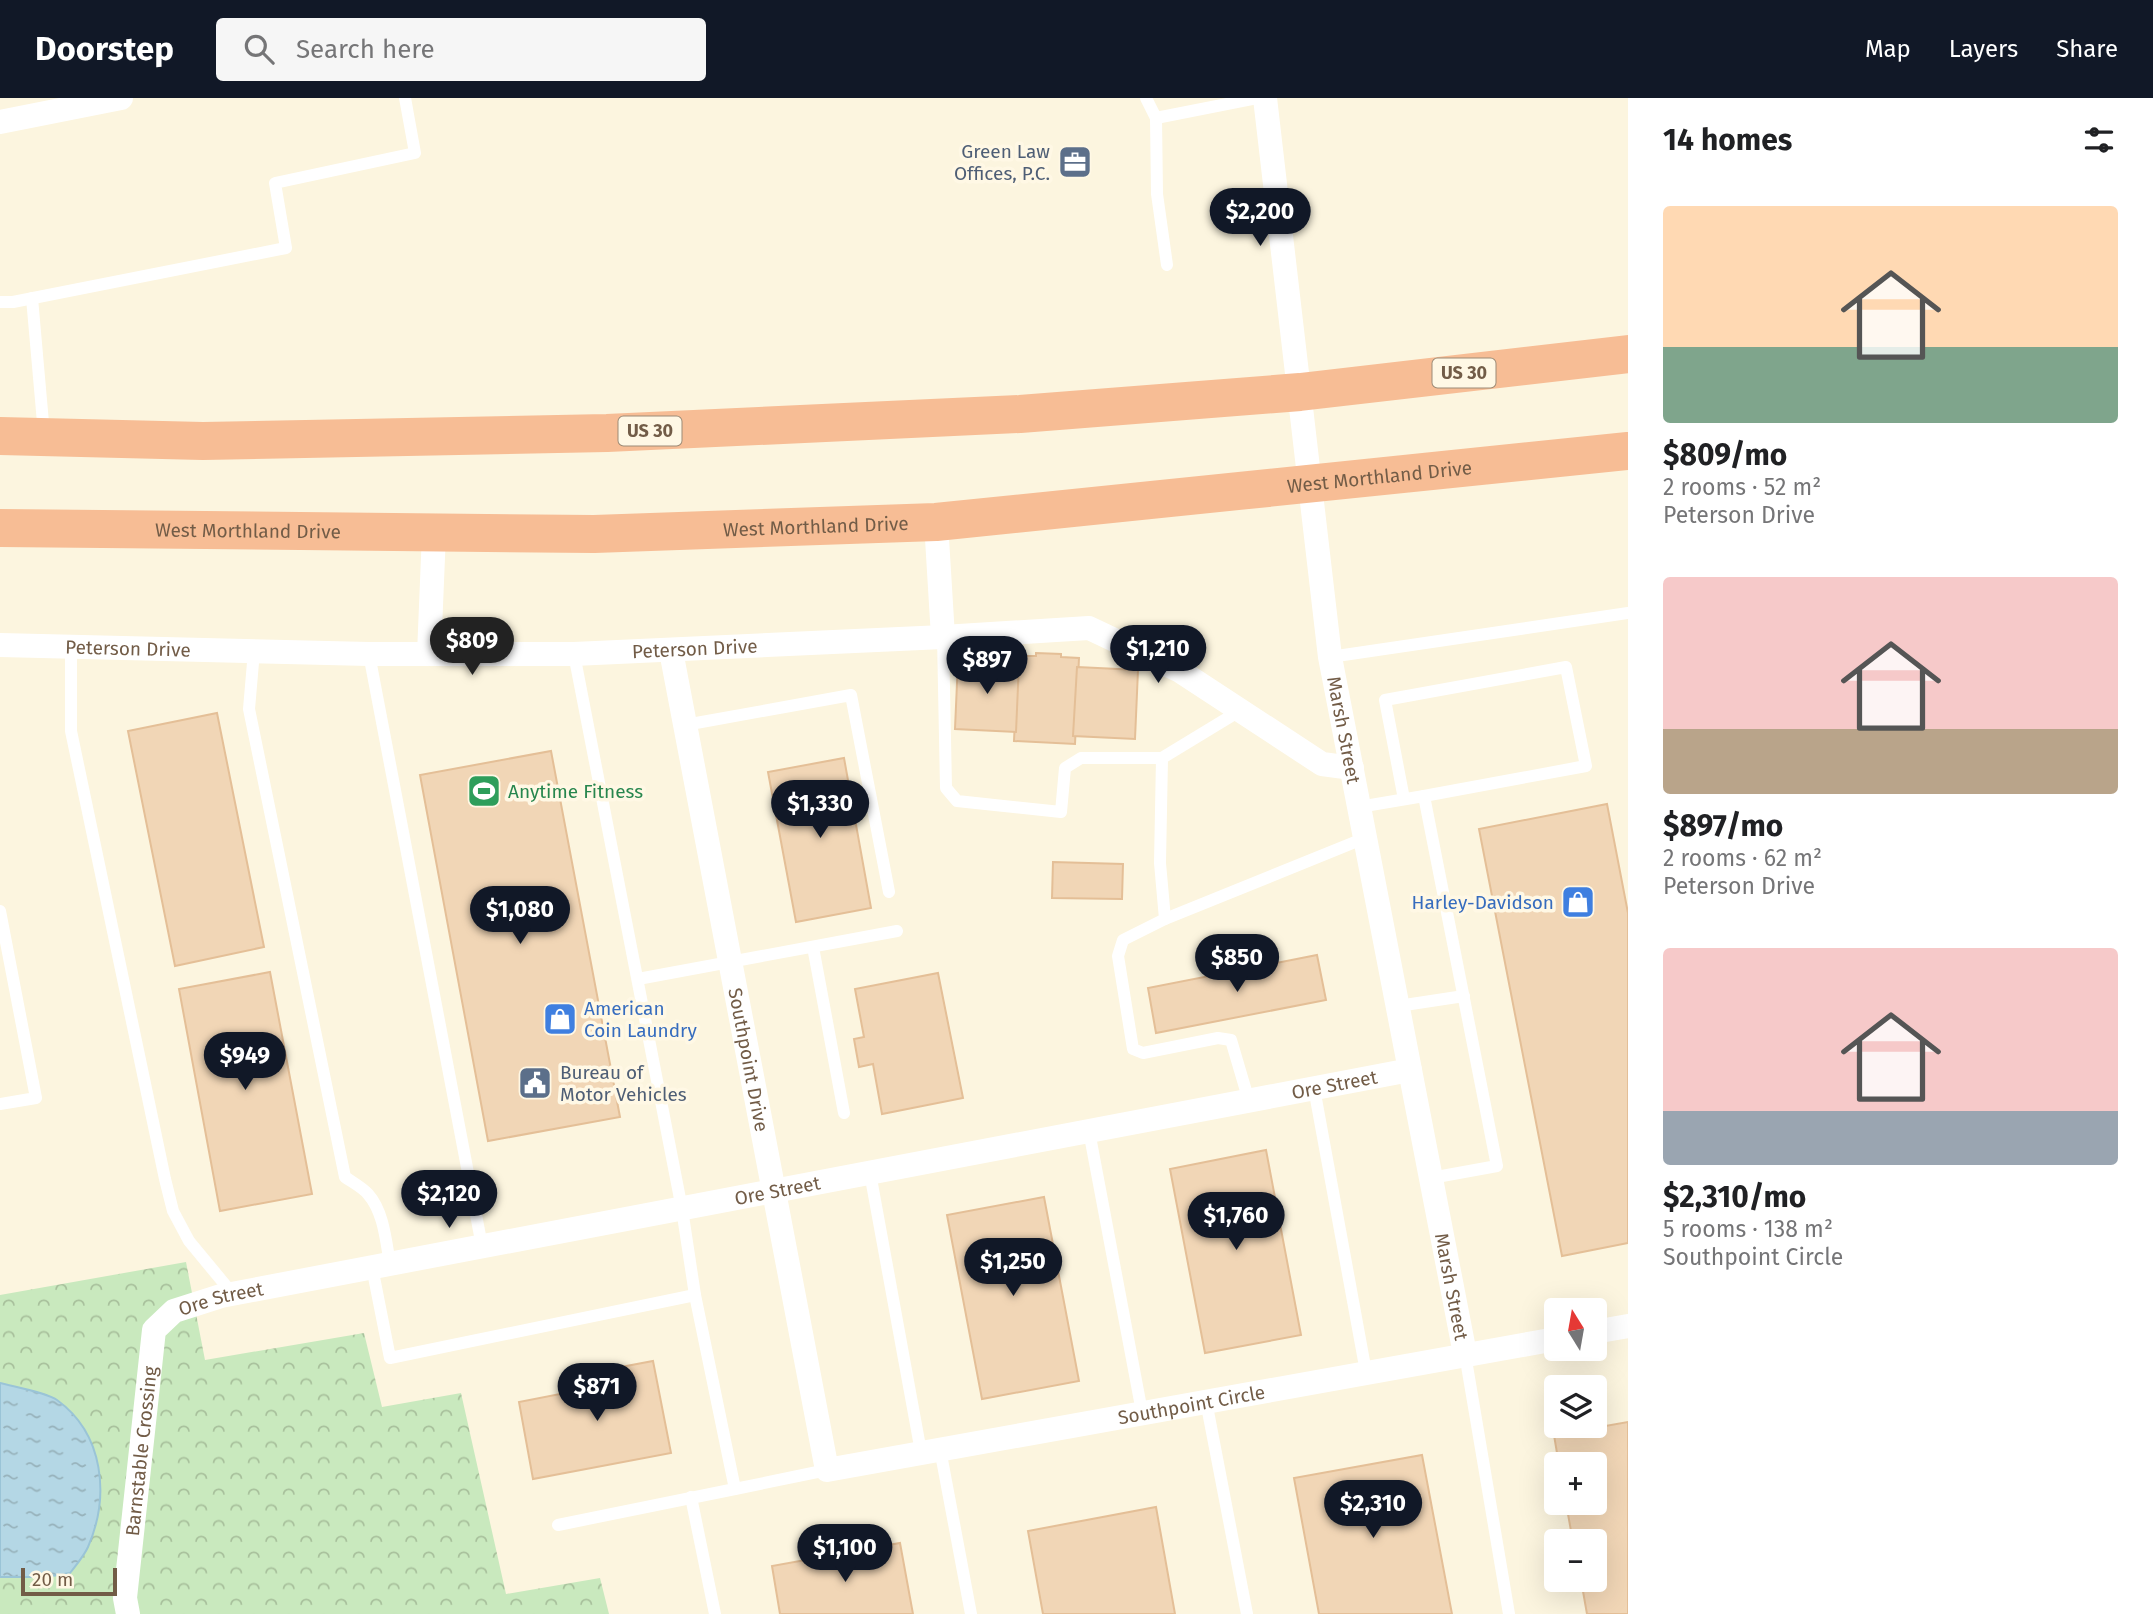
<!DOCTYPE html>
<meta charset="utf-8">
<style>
body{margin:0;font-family:"Fira Sans",sans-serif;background:#f6f6f6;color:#202124;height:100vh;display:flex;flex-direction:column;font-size:26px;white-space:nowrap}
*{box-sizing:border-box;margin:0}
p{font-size:23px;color:#757577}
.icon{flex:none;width:38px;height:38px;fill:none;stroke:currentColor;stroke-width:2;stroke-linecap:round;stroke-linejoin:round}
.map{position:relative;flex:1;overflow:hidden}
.details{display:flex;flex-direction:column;background:#fff;width:525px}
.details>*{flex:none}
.needle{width:46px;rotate:349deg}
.buttons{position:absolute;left:1544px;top:1200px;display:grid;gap:14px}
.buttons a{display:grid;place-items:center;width:63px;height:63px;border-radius:7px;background:#fff;box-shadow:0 7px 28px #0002;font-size:35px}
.scale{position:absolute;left:21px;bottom:18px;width:96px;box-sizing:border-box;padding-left:7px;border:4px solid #725c47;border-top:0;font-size:19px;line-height:24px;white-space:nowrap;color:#725c47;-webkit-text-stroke:5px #fff8e5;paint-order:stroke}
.price{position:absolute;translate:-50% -60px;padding:0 16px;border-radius:24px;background:#111827;color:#fff;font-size:23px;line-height:46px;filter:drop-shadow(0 2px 4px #0008)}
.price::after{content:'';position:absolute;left:50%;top:42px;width:21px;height:16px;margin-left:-10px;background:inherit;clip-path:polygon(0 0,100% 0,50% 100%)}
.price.active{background:#222;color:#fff}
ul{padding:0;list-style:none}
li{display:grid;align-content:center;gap:14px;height:371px;padding:0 35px}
li span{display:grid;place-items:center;height:217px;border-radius:7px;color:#555}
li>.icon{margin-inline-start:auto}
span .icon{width:126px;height:126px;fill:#fffc;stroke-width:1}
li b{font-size:30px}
h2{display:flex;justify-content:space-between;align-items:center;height:84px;padding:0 35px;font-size:30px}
header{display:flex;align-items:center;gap:42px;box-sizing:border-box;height:98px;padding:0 35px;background:#111827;color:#fff}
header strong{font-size:33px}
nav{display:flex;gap:38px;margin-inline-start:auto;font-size:24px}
.search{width:490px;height:63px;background:#f6f6f6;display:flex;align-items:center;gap:18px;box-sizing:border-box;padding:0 24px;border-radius:7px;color:#757577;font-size:26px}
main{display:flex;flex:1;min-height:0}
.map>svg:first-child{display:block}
.forest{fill:url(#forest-crowns)}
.water{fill:url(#water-ripples);stroke:#9ac4d7;stroke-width:2}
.building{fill:#f1d6b6;stroke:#e4bf97;stroke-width:2}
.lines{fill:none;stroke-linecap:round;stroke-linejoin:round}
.lane{stroke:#fff;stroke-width:12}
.street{stroke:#fff;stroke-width:24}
.highway{stroke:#f7bd95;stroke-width:38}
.labels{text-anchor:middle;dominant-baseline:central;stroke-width:7;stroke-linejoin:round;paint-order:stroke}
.shield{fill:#fff8e5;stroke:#9c8b76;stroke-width:2}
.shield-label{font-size:18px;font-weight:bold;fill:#725c47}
.service-label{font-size:19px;fill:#4e5e75;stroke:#fff8e5;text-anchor:end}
.street-label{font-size:19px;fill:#725c47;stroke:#fff8e5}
.leisure-label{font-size:19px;fill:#27864d;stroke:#fff8e5;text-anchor:start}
.shop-label{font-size:19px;fill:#366cbe;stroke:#fff8e5;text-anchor:end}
</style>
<header>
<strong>Doorstep</strong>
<div class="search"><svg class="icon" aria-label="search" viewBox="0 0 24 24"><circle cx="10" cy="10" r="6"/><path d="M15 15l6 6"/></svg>Search here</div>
<nav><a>Map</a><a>Layers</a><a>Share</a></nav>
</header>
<main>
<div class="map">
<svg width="1628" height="1516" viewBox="0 0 1628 1516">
<defs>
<pattern id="forest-crowns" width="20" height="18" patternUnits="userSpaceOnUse" patternTransform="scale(1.75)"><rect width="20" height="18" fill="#c9e9be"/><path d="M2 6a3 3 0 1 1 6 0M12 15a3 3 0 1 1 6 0" fill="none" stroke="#a8c09c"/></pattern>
<pattern id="water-ripples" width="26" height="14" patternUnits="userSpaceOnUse" patternTransform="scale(1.75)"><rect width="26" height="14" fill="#b4d7e5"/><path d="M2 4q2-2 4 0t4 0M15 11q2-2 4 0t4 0" fill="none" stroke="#97b2bb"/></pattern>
</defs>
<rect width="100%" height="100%" fill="#fcf5df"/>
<polygon class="forest" points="186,1164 205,1262 364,1235 382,1309 461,1295 506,1496 600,1480 609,1516 0,1516 0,1197"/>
<path class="water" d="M 0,1285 C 15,1289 45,1294 57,1302 C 104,1336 110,1398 88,1449 C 84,1458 76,1467 70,1475 L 46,1479 L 0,1479 Z"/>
<g class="building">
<polygon points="1036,555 1061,556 1061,559 1079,560 1075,646 1014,643 1018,558 1036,558"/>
<polygon points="958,562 1019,565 1016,634 955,631"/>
<polygon points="1077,569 1138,572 1135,641 1073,638"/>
<polygon points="217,615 264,849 175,868 128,633"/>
<polygon points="551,653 620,1019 488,1043 420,677"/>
<polygon points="844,660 871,810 796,824 768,674"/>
<polygon points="1607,706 1628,815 1628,1145 1562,1158 1479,731"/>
<polygon points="1053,764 1123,766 1122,801 1052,800"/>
<polygon points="1317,857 1326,902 1156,935 1148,890"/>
<polygon points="270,874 312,1096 220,1113 179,891"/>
<polygon points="938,875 963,1000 882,1016 873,966 859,969 854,941 864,939 855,891"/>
<polygon points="1266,1052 1301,1237 1205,1255 1170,1071"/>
<polygon points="1044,1099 1079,1283 982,1301 947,1117"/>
<polygon points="653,1263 671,1355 533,1381 519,1304 591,1290 589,1275"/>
<polygon points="1628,1324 1628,1516 1587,1516 1581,1482 1594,1482 1594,1444 1573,1444 1566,1405 1594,1405 1594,1367 1559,1367 1554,1337"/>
<polygon points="1422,1357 1452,1516 1319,1516 1294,1380"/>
<polygon points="1156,1409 1175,1516 1043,1516 1028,1433"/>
<polygon points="900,1445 913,1516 780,1516 772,1468"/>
</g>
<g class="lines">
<g class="lane">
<polyline points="1146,0 1156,20 1257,0"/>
<polyline points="1156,20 1157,96 1167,167"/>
<polyline points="32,200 44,336"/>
<polyline points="0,204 13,204 286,150 275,85 415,55 405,0"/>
<polyline points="943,539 946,690 957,703 1061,714 1065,670 1081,660 1162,660 1160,765 1165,821"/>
<polyline points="71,549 71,633 165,1081 173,1113 189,1143 232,1195"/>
<path d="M 254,553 L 249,611 L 345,1079 C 352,1084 362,1089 368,1096 C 384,1114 386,1144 390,1166"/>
<polyline points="369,556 482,1148"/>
<polyline points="574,556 682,1111 695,1197"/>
<polyline points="1330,559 1628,515"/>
<polyline points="685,627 851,597 889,794"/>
<polyline points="1162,660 1241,612"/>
<polyline points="1404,701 1385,602 1566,569 1586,668 1424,698"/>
<polyline points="1359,709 1424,698 1497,1068 1431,1080"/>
<polyline points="0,813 36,1000 0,1006"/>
<polyline points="813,849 844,1015"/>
<polyline points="638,881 897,833"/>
<polyline points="1398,908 1464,898"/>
<polyline points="1314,990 1366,1274"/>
<polyline points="1249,1003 1231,942 1218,940 1143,955 1133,951 1118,858 1123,842 1165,821 1365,740"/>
<polyline points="1089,1033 1142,1314"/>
<polyline points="870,1075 921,1354"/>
<polyline points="372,1169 390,1260 695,1197 735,1391 827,1372"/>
<polyline points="1465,1256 1509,1516"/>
<polyline points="1206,1303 1247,1516"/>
<polyline points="940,1351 971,1516"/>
<polyline points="691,1399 715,1516"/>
<polyline points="558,1427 735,1391"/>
</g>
<g class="street">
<path id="s1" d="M 1265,0 L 1330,559 L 1465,1256"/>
<polyline points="0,24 121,0"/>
<polyline points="936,424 943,539"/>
<path id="s2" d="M 0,547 L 369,556 L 574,556 L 943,539 L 1089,530 L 1180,573 L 1322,666 L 1352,670"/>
<path id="s3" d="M 671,553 L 827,1372 L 1556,1241"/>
<polyline points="429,556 434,435"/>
<polyline points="1594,1234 1628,1228"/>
<path id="s4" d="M 128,1516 L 125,1500 L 154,1232 L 174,1213 L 221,1198 L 1410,972"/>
</g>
<g class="highway">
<polyline points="0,338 203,343 607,335 1020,316 1300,294 1628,256"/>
<path id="s5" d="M 0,430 L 594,436 L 936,424 L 1628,353"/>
</g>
</g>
<defs>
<symbol id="office-square" viewBox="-11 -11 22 22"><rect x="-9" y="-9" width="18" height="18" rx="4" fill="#5c6f8a" stroke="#fff8e5"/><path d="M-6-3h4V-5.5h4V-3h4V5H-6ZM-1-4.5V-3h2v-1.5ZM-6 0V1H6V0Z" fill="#fff"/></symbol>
<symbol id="stadium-square" viewBox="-11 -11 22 22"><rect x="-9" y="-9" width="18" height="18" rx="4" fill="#2e9e5b" stroke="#fff8e5"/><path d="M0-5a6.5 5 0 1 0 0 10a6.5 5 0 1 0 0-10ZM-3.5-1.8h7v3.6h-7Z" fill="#fff"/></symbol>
<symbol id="shop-square" viewBox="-11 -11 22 22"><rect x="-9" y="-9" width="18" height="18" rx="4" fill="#3f7fe0" stroke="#fff8e5"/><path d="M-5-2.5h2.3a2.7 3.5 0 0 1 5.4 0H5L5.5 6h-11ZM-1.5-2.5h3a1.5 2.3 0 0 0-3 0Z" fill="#fff"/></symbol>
<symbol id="civic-square" viewBox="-11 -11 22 22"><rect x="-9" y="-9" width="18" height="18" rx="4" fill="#5c6f8a" stroke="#fff8e5"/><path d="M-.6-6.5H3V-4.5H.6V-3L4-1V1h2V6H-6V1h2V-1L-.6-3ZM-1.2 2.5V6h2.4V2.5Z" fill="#fff"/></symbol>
</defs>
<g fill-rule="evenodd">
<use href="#office-square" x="1056" y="45" width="38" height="38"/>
<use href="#stadium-square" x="465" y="674" width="38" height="38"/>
<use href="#shop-square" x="1559" y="785" width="38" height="38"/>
<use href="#shop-square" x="541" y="902" width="38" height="38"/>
<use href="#civic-square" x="516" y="966" width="38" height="38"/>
</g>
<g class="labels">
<g class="shield">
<rect x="1432.5" y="260.5" width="63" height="29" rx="5"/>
<rect x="618.5" y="318.5" width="63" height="29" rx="5"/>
</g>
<g class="shield-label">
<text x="1464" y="275">US 30</text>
<text x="650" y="333">US 30</text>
</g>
<g class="service-label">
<text x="1050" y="53">Green Law<tspan x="1050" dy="22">Offices, P.C.</tspan></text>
<text x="560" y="974" text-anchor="start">Bureau of<tspan x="560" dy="22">Motor Vehicles</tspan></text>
</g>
<g class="street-label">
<text stroke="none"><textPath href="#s5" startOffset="1382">West Morthland Drive</textPath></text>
<text stroke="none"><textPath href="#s5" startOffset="816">West Morthland Drive</textPath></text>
<text stroke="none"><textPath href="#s5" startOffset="248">West Morthland Drive</textPath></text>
<text stroke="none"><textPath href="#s2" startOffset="128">Peterson Drive</textPath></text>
<text stroke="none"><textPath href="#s2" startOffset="695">Peterson Drive</textPath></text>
<text stroke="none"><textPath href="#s1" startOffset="637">Marsh Street</textPath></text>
<text stroke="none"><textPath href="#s3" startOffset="416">Southpoint Drive</textPath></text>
<text stroke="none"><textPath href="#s4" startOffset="1496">Ore Street</textPath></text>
<text stroke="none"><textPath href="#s4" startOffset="929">Ore Street</textPath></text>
<text stroke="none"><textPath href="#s1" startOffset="1204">Marsh Street</textPath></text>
<text stroke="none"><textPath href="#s4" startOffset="362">Ore Street</textPath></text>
<text stroke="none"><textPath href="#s3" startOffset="1204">Southpoint Circle</textPath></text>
<text stroke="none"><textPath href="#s4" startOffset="164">Barnstable Crossing</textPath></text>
</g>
<g class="leisure-label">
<text x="508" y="693">Anytime Fitness</text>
</g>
<g class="shop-label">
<text x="1554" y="804">Harley-Davidson</text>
<text x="584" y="910" text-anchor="start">American<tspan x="584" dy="22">Coin Laundry</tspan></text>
</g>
</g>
</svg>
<div class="buttons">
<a><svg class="needle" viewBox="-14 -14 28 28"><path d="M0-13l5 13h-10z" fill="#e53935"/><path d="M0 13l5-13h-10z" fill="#757577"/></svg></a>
<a><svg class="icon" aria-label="layers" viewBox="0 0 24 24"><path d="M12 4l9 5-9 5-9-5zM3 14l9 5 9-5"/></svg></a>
<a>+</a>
<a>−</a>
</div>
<div class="scale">20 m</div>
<b class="price" style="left:1260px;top:150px">$2,200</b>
<b class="price active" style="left:472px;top:579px">$809</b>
<b class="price" style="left:1158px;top:587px">$1,210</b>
<b class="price" style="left:987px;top:598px">$897</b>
<b class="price" style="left:820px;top:742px">$1,330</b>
<b class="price" style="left:520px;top:848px">$1,080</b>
<b class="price" style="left:1237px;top:896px">$850</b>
<b class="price" style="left:245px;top:994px">$949</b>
<b class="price" style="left:449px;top:1132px">$2,120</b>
<b class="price" style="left:1236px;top:1154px">$1,760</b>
<b class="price" style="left:1013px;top:1200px">$1,250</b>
<b class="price" style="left:597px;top:1325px">$871</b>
<b class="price" style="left:1373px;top:1442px">$2,310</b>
<b class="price" style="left:845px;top:1486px">$1,100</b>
</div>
<section class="details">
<h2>14 homes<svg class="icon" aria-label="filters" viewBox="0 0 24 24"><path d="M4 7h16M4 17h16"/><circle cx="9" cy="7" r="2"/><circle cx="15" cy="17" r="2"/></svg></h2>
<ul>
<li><span style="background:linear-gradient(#ffd9b3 65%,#7fa58c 0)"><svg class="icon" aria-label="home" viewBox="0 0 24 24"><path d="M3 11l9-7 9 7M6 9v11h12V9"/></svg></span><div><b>$809/mo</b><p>2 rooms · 52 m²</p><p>Peterson Drive</p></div></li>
<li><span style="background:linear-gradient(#f6c9c9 70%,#b9a48a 0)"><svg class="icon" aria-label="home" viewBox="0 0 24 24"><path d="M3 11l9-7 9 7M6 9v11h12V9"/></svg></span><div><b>$897/mo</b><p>2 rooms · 62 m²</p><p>Peterson Drive</p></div></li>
<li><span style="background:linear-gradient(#f6c9c9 75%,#9aa5b1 0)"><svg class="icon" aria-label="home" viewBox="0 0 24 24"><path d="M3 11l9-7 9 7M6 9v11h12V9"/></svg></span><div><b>$2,310/mo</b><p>5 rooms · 138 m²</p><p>Southpoint Circle</p></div></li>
</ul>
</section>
</main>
